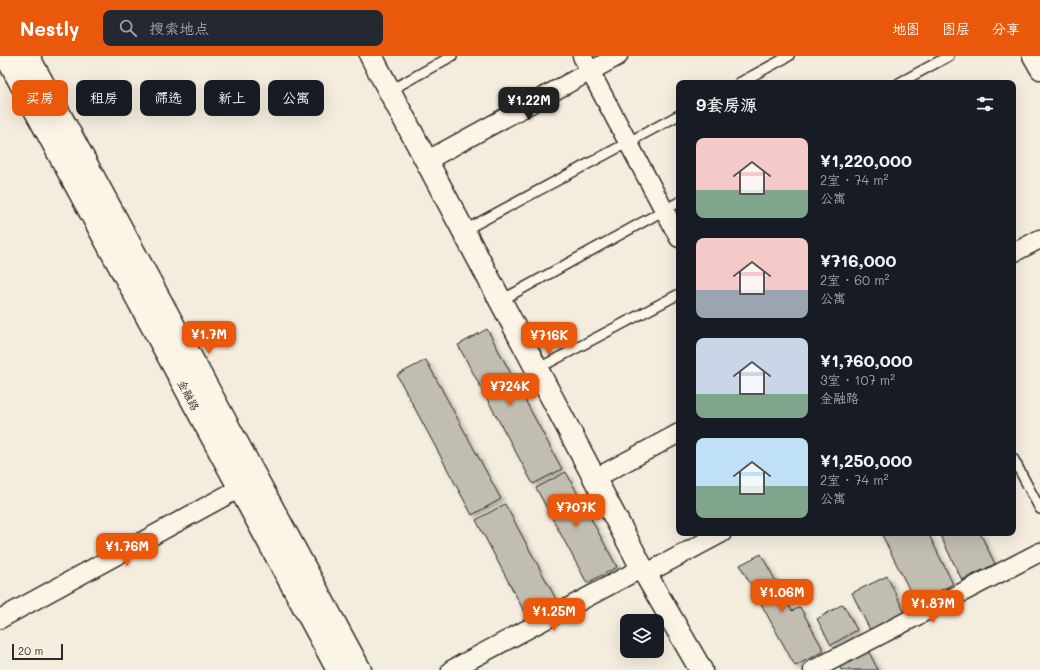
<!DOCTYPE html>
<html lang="zh">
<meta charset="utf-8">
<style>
body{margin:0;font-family:Mali,"LXGW WenKai TC",sans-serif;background:#242831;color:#f1f3f6;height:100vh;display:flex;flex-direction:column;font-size:15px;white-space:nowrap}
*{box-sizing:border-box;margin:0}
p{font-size:13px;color:#9ea1a6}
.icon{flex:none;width:22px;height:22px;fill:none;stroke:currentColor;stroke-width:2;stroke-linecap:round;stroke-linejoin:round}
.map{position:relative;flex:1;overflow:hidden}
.drawer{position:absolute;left:676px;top:24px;width:340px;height:456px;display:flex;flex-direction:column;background:#171b24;border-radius:8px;box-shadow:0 4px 16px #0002}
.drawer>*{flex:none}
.top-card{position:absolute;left:12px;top:24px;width:380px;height:36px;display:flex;gap:8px}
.controls{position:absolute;left:620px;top:558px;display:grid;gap:8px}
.controls a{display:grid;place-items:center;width:44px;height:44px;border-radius:8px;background:#171b24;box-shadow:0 4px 16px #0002;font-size:20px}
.scale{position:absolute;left:12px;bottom:10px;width:51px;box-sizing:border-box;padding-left:4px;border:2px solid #2b2b2b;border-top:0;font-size:11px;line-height:14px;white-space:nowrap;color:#2b2b2b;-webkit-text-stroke:3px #fcf5e5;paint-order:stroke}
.price{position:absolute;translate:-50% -34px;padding:0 9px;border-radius:8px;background:#ea580c;color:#fff;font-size:13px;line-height:26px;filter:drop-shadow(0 1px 2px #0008)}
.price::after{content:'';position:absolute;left:50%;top:24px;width:12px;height:9px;margin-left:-6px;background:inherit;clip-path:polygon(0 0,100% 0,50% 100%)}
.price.on{background:#222;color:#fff}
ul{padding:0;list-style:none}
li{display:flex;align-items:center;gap:12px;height:100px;padding:0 20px}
li span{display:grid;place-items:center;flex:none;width:112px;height:80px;border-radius:8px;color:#555}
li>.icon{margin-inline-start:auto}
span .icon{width:48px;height:48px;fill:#fffc;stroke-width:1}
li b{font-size:17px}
h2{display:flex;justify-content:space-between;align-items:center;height:48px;padding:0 20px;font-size:17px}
.chip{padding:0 14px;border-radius:8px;background:#171b24;box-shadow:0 4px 16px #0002;font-size:14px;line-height:36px}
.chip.on{background:#ea580c;color:#fff}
header{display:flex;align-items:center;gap:24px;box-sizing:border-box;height:56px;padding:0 20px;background:#ea580c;color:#fff}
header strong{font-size:19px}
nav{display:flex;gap:22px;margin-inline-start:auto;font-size:14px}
.search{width:280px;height:36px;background:#242831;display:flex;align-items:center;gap:10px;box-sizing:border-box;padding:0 14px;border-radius:8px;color:#9ea1a6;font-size:15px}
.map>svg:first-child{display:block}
.building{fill:#c2bdb1;stroke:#2b2b2b;filter:url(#shadow)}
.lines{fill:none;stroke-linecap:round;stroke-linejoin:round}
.service-casing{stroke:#2b2b2b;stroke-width:12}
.minor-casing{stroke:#2b2b2b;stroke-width:21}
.tertiary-casing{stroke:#2b2b2b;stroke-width:25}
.secondary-casing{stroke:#2b2b2b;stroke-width:25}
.service{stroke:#fcf5e5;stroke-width:9}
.minor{stroke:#fcf5e5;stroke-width:18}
.tertiary{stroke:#fcf5e5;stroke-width:22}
.secondary{stroke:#fcf5e5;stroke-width:22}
.labels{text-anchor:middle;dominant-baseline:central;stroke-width:3;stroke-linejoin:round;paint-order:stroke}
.street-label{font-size:11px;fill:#2b2b2b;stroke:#fcf5e5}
</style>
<header>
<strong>Nestly</strong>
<div class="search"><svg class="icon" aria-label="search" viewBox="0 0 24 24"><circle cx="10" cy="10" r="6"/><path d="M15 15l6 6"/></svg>搜索地点</div>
<nav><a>地图</a><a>图层</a><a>分享</a></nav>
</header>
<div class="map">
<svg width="1040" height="614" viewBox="0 0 1040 614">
<defs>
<filter id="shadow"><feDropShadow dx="3.5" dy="3.5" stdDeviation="2" flood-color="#0004"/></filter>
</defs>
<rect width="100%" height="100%" fill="#f4edde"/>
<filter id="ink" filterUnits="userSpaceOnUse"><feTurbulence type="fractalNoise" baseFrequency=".025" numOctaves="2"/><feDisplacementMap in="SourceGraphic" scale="8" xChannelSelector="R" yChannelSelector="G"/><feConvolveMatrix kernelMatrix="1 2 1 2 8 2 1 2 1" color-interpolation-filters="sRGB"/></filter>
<g filter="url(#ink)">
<g class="building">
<polygon points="487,273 562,413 533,428 458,289"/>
<polygon points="426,304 501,443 472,459 397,319"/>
<polygon points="566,416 617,511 587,527 536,432"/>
<polygon points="505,448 556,543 526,559 476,464"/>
<polygon points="881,477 928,477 953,528 916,547"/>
<polygon points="939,477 980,477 995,508 962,524"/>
<polygon points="761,498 792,555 800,551 824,595 795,610 740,509"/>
<polygon points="887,520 906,559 871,576 852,537"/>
<polygon points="843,548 857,574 831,589 817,563"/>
<polygon points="868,594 878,614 841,614 839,609"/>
</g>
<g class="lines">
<defs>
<g id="service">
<polyline points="739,27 789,0"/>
<polyline points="899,27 949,0"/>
<polyline points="389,35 452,0"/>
<polyline points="463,175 679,59"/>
<polyline points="500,245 679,146"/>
<polyline points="537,313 679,238"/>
<polyline points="1013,402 1040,453"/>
</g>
<g id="minor">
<polyline points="582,0 679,182"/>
<polyline points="1032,0 1040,14"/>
<polyline points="426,105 618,0"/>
<polyline points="1013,197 1040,183"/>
<polyline points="594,423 679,377"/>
<polyline points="645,518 722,477"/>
<polyline points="0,563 240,432"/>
<polyline points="451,614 642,512"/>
<polyline points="813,614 1040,496"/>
</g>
<polyline id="tertiary" points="371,0 642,512 701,614"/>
<g id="secondary">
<polyline points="6,0 338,614"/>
<polyline points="28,0 360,614"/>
</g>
</defs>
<use href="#service" class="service-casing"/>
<use href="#minor" class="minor-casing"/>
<use href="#tertiary" class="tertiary-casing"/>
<use href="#secondary" class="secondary-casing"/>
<use href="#service" class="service"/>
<use href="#minor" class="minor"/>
<use href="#tertiary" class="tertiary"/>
<use href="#secondary" class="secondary"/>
</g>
</g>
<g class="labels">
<g class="street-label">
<text transform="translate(189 339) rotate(62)">金融路</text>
</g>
</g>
</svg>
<div class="controls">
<a><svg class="icon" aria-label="layers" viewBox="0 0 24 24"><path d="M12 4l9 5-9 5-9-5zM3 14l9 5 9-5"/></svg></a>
</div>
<div class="scale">20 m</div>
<b class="price on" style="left:529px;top:65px">¥1.22M</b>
<b class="price" style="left:209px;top:299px">¥1.7M</b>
<b class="price" style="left:549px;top:300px">¥716K</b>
<b class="price" style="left:510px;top:351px">¥724K</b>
<b class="price" style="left:576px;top:472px">¥707K</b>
<b class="price" style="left:127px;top:511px">¥1.76M</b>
<b class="price" style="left:782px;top:557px">¥1.06M</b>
<b class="price" style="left:933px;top:568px">¥1.87M</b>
<b class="price" style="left:554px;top:576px">¥1.25M</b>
<div class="top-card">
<a class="chip on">买房</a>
<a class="chip">租房</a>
<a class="chip">筛选</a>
<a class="chip">新上</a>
<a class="chip">公寓</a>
</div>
<section class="drawer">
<h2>9套房源<svg class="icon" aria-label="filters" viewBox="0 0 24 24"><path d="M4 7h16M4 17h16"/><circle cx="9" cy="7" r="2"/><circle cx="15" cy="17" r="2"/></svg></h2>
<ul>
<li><span style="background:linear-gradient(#f6c9c9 65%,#7fa58c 0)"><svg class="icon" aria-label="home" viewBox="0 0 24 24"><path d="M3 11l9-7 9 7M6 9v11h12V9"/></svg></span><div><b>¥1,220,000</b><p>2室 · 74 m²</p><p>公寓</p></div></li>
<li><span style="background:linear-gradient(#f6c9c9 65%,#9aa5b1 0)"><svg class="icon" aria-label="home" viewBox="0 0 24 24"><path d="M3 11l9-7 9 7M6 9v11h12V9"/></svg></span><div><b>¥716,000</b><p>2室 · 60 m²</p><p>公寓</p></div></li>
<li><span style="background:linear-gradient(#c9d6e8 70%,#7fa58c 0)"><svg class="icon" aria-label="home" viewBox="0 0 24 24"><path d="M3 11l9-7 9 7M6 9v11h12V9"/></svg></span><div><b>¥1,760,000</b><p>3室 · 107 m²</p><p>金融路</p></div></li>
<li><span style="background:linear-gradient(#bfe0f5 60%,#7fa58c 0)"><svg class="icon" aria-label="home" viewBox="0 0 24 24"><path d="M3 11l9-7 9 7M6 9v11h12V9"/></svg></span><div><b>¥1,250,000</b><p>2室 · 74 m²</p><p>公寓</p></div></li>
</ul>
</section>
</div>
